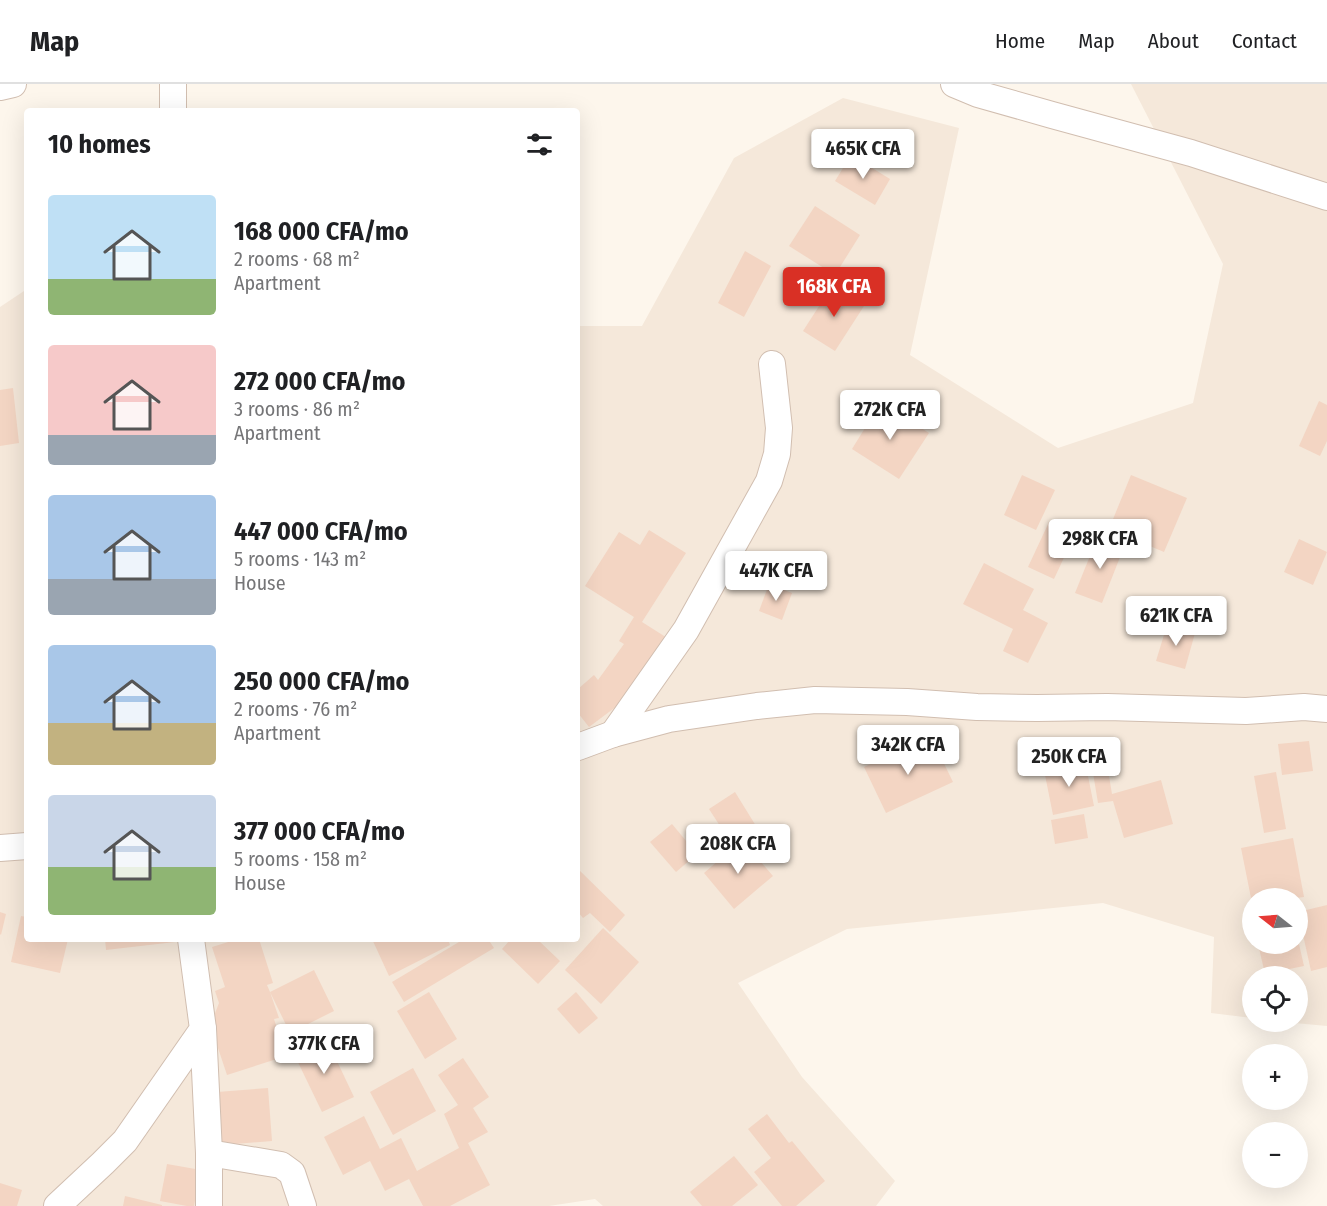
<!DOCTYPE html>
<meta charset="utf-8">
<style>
body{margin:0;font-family:"Fira Sans Condensed",sans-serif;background:#f2f2f2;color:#202124;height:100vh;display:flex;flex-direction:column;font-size:22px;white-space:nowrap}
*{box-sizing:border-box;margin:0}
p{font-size:20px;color:#757577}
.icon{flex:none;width:33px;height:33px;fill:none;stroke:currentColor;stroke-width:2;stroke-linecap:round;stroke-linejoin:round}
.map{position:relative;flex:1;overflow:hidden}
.drawer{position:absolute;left:24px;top:24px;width:556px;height:834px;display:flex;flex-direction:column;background:#fff;border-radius:6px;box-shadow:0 6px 24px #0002}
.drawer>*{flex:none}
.needle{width:39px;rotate:287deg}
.buttons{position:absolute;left:1242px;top:804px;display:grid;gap:12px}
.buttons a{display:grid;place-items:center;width:66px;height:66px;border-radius:50%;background:#fff;box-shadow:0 6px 24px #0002;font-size:30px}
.price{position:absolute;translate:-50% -51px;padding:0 14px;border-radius:6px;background:#fff;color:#222;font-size:20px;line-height:39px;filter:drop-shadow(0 2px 3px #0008)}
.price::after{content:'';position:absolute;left:50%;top:36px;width:18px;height:14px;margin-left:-9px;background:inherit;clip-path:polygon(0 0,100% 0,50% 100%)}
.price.active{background:#d93025;color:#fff}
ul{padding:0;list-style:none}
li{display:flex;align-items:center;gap:18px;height:150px;padding:0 24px}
li span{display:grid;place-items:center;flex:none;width:168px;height:120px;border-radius:6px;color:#555}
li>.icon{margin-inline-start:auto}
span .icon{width:72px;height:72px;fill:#fffc;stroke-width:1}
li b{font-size:26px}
h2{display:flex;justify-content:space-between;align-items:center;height:72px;padding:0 24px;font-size:26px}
header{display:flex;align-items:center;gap:36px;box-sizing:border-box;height:84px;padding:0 30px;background:#fff;border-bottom:2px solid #e0e0e0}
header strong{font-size:28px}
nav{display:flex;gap:33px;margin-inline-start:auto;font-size:21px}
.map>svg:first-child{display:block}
.residential{fill:#f5e8da;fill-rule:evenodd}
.building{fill:#f3d5c3}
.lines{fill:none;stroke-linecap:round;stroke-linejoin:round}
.street-casing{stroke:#d1beb0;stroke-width:28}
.street{stroke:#fff;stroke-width:26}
</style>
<header>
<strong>Map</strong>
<nav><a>Home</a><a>Map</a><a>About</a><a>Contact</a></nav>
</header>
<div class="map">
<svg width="1327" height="1122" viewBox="0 0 1327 1122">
<rect width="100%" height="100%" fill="#fdf6ec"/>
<path class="residential" d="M 1131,0 L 1327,0 L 1327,942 L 1284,938 L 1298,938 L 1298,892 L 1252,892 L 1252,934 L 1211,929 L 1214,853 L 1103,819 L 847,845 L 738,899 L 802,993 L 895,1097 L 876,1122 L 603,1122 L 595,1115 L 549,1122 L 0,1122 L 0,223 L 27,205 L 27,855 L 578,855 L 578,242 L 642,242 L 734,74 L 843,14 L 959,44 L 910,271 L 1058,364 L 1193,319 L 1223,180 ZM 1252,814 L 1298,814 L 1298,860 L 1252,860 Z"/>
<g class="building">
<polygon points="851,71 890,95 875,121 835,97"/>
<polygon points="815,122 860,151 835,191 789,162"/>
<polygon points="745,167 771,182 744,233 718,219"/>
<polygon points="832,202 864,222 835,267 803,247"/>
<polygon points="13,304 19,359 0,362 0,306"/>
<polygon points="1319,317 1327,321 1327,357 1320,372 1299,362"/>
<polygon points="881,318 929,349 899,395 852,365"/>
<polygon points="1022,391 1055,406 1036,446 1004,431"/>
<polygon points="1131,391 1187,414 1164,468 1109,445"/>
<polygon points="1049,438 1075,450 1054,495 1028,483"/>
<polygon points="649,446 686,469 642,538 672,557 621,619 589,643 578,629 578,605 594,591 598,596 624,560 619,557 634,533 585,502 619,448 640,461"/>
<polygon points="1098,452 1124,463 1102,519 1075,509"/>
<polygon points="1299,455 1327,468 1313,501 1284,488"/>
<polygon points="984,479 1034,505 1023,526 1048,539 1028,579 1003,567 1013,545 963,520"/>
<polygon points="769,500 792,509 782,536 759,527"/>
<polygon points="1167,541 1195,549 1185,585 1156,577"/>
<polygon points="933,657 953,698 886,729 864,683 898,667 901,673"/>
<polygon points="1309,657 1313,687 1282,691 1278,660"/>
<polygon points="1105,668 1112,710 1161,696 1173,740 1124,754 1113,717 1098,719 1090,671"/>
<polygon points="1085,677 1094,722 1053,731 1044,686"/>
<polygon points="1276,688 1286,745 1264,749 1254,692"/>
<polygon points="735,708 756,742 731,759 709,725"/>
<polygon points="1084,730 1088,754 1055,760 1051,736"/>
<polygon points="672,740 697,770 676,788 650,758"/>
<polygon points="1293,754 1304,813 1296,814 1251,814 1241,764"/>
<polygon points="742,756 773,792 734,825 704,789"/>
<polygon points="578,785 625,831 610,848 590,829 583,834 578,828"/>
<polygon points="1327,821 1327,883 1311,887 1298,828"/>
<polygon points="0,828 6,830 1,851 0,850"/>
<polygon points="21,832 27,833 27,855 68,855 60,889 11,878"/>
<polygon points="603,844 639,878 601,920 565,886"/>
<polygon points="105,855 175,855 175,858 106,866"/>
<polygon points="238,855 259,855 273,899 267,901 270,908 314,886 334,927 290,949 270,908 279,934 274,935 286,972 227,991 215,955 212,937 219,919 215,907 225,903 212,863"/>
<polygon points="372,855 448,855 450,861 389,892"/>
<polygon points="464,855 488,855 494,864 404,918 392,898"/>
<polygon points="511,855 537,855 560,877 538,900 502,865"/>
<polygon points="1258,860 1299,860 1304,882 1265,890"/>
<polygon points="429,908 457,955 425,975 397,927"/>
<polygon points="576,908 598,934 579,950 557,925"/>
<polygon points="326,954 354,1013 322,1028 294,970"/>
<polygon points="463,974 489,1013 473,1024 488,1048 468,1059 490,1101 450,1122 423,1122 409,1095 385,1107 370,1077 343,1091 324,1053 364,1032 380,1065 401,1054 417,1087 459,1064 444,1030 458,1021 438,991"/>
<polygon points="413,984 436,1027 393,1051 370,1008"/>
<polygon points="268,1004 272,1057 222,1061 217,1008"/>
<polygon points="767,1030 789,1059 792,1057 825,1097 796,1122 782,1122 754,1088 771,1074 748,1045"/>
<polygon points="734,1072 758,1101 732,1122 702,1122 690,1108"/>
<polygon points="167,1080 201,1086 194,1122 187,1122 160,1117"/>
<polygon points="0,1099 22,1106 17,1122 0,1122"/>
<polygon points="125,1112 162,1121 162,1122 123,1122"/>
</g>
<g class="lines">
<defs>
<g id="street">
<polyline points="954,0 978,10 1052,31 1191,69 1327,113"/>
<polyline points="0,3 13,0"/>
<polyline points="173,27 173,0"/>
<polyline points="613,650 686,546 769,397 777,370 779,344 772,280"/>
<polyline points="578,663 613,650 669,635 757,622 815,616 907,618 977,623 1037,624 1107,623 1246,627 1304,623 1327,625"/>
<polyline points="0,764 27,762"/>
<polyline points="203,945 209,1069 209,1122"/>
<polyline points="209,1069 281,1081 292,1089 303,1122"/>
<polyline points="57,1122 103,1079 125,1057 203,945 191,855"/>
</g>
</defs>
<use href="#street" class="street-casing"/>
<use href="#street" class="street"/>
</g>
</svg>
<div class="buttons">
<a><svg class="needle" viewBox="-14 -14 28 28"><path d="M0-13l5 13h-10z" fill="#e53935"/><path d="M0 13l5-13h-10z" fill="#757577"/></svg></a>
<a><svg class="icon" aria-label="locate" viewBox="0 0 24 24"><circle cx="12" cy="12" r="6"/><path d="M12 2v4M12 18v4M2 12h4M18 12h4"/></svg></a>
<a>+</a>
<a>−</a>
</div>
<b class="price" style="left:863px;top:96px">465K CFA</b>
<b class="price active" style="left:834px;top:234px">168K CFA</b>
<b class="price" style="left:890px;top:357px">272K CFA</b>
<b class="price" style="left:1100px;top:486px">298K CFA</b>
<b class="price" style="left:776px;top:518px">447K CFA</b>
<b class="price" style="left:1176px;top:563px">621K CFA</b>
<b class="price" style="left:908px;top:692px">342K CFA</b>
<b class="price" style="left:1069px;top:704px">250K CFA</b>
<b class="price" style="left:738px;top:791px">208K CFA</b>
<b class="price" style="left:324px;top:991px">377K CFA</b>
<section class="drawer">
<h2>10 homes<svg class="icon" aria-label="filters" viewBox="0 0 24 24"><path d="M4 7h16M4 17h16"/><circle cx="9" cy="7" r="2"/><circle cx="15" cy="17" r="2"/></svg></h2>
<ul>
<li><span style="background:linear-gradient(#bfe0f5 70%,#8fb573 0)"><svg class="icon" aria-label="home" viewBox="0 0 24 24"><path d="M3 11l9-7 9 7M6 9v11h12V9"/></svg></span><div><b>168 000 CFA/mo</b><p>2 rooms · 68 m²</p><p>Apartment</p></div></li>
<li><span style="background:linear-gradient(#f6c9c9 75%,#9aa5b1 0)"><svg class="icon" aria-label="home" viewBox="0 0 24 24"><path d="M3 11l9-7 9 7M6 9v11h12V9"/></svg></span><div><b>272 000 CFA/mo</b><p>3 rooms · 86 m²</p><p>Apartment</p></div></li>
<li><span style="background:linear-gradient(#a9c7e8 70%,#9aa5b1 0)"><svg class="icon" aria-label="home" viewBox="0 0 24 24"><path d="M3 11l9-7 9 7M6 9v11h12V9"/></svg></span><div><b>447 000 CFA/mo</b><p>5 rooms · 143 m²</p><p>House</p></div></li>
<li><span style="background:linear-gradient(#a9c7e8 65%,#c2b280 0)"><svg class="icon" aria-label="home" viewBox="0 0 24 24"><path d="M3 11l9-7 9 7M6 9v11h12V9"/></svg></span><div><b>250 000 CFA/mo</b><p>2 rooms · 76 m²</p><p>Apartment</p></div></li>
<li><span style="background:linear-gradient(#c9d6e8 60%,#8fb573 0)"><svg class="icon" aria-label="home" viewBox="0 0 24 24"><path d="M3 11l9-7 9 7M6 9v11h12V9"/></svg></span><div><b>377 000 CFA/mo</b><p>5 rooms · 158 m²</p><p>House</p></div></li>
</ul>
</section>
</div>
